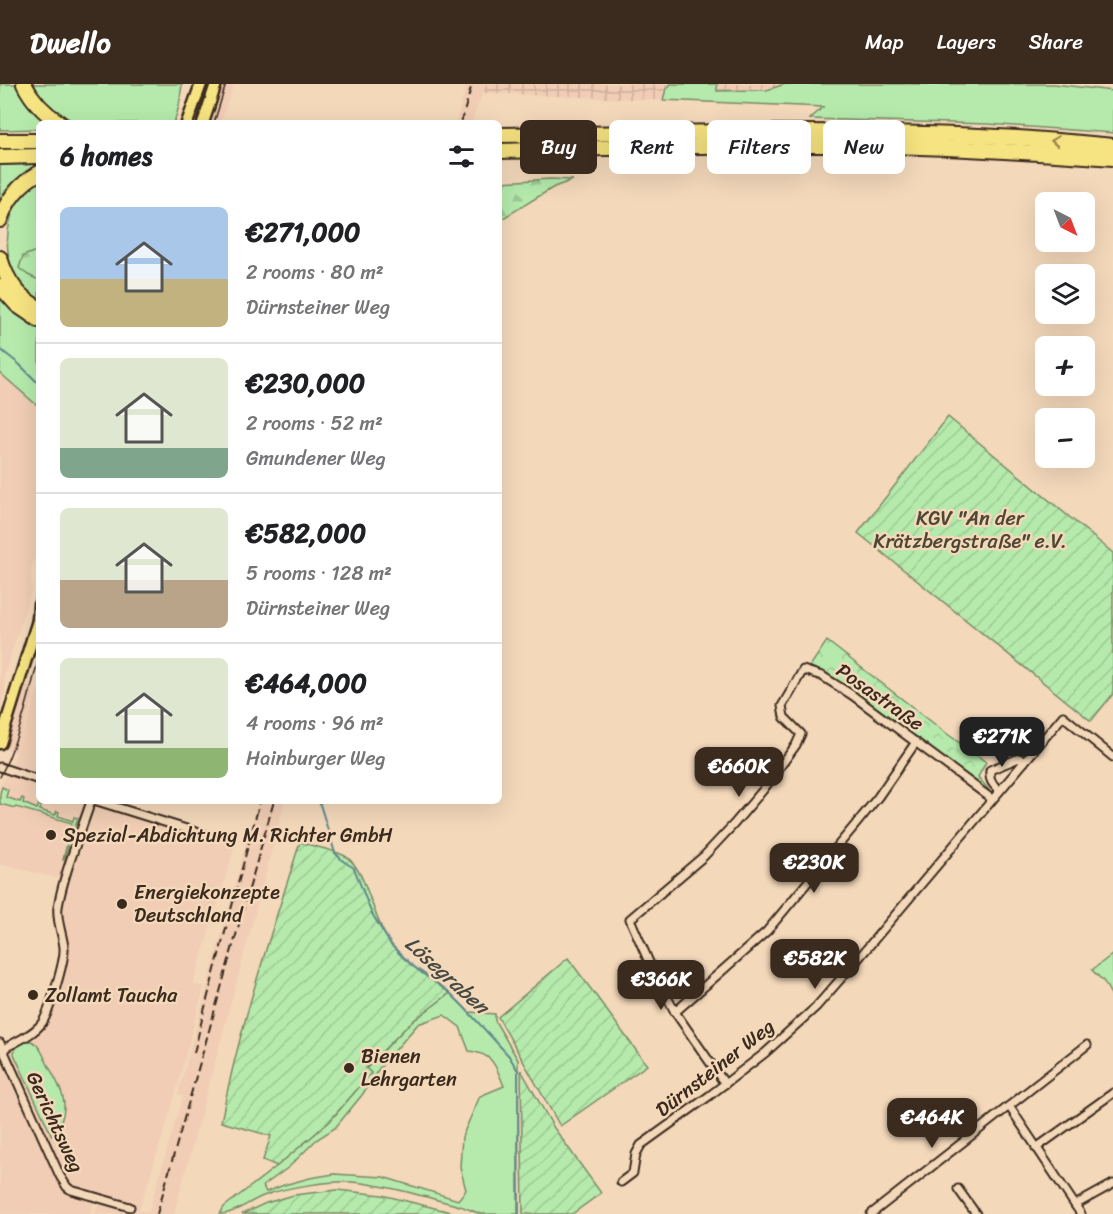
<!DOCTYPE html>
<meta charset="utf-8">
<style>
body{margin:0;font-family:Sriracha,sans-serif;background:#f6f6f6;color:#202124;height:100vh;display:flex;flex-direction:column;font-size:22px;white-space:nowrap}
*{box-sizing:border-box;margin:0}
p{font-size:20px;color:#757577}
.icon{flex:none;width:33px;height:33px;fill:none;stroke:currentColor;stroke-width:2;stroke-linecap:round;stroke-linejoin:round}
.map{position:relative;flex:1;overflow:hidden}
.panel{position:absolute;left:36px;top:36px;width:466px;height:684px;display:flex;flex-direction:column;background:#fff;border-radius:9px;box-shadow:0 6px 24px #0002}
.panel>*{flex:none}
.banner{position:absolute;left:520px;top:36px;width:502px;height:54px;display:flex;gap:12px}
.needle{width:39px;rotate:138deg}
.buttons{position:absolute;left:1035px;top:108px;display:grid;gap:12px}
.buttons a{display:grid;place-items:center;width:60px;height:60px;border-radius:9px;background:#fff;box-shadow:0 6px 24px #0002;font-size:30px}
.price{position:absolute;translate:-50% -51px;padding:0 14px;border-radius:12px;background:#3b2a1e;color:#fff;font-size:20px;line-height:39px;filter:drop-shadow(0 2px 3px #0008)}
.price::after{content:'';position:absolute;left:50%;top:36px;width:18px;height:14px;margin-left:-9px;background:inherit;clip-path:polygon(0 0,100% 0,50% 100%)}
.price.active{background:#222;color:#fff}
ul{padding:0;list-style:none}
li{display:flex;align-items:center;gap:18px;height:150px;padding:0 24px}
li+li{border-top:2px solid #e0e0e0}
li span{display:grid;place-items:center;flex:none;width:168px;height:120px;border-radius:9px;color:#555}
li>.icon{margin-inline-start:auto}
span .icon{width:72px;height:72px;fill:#fffc;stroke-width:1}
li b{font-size:26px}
h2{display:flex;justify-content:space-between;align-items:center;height:72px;padding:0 24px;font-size:26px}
.tag{padding:0 21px;border-radius:9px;background:#fff;box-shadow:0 6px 24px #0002;font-size:21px;line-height:54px}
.tag.active{background:#3b2a1e;color:#fff}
header{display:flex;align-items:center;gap:36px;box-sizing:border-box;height:84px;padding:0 30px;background:#3b2a1e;color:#fff}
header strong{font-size:28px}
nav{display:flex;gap:33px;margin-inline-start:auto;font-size:21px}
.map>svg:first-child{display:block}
.built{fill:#f0cdb4}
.industrial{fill:url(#industrial-grid)}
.grass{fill:#b5eaac;stroke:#788a65;stroke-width:1.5;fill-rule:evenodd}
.forest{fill:url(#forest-firs);stroke:#788a65;stroke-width:1.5}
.park{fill:url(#park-crowns);stroke:#788a65;stroke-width:1.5}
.garden{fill:url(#garden-furrows);stroke:#788a65;stroke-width:1.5}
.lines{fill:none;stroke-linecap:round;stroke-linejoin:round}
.stream{stroke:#60898b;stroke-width:2}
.street-casing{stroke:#3b2a1e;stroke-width:11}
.primary-casing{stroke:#3b2a1e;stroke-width:15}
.highway-casing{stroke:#3b2a1e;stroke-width:18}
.street{stroke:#f3d8ba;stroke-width:7}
.primary{stroke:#f6e381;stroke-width:10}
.highway{stroke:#f6e381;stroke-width:14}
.tram{stroke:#3b2a1e;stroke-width:1.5}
.rail{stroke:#3b2a1e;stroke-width:2;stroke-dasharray:9 4.5;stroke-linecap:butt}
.oneway{stroke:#988650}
.poi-dot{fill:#3b2a1e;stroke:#f3d8ba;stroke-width:2}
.labels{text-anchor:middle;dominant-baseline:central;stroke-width:5;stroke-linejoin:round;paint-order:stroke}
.park-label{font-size:20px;fill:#4d4733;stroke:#f3d8ba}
.street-label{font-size:20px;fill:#3b2a1e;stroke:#f3d8ba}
.poi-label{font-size:20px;fill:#3b2a1e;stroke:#f3d8ba;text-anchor:start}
.water-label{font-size:21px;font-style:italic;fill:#474a42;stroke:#f3d8ba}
</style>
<header>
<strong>Dwello</strong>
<nav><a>Map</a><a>Layers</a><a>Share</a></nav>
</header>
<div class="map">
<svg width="1113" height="1130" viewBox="0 0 1113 1130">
<defs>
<pattern id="industrial-grid" width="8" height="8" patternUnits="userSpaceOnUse" patternTransform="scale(1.5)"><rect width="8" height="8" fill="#f0cdb4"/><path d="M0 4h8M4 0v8" fill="none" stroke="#cfb09a"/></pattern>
<pattern id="forest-firs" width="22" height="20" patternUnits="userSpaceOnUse" patternTransform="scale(1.5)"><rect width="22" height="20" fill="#b5eaac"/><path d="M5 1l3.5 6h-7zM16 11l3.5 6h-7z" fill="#9dc994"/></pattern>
<pattern id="park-crowns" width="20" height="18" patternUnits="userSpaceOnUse" patternTransform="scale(1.5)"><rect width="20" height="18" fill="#b5eaac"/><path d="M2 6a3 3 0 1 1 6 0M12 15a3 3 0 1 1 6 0" fill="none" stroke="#9dc994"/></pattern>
<pattern id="garden-furrows" width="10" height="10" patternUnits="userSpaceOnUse" patternTransform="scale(1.5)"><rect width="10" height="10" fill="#b5eaac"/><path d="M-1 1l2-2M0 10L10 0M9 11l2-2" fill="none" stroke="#9dc994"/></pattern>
</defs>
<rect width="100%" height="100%" fill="#f3d8ba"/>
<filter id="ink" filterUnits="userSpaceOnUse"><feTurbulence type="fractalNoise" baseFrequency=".0167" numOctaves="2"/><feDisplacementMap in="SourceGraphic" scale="12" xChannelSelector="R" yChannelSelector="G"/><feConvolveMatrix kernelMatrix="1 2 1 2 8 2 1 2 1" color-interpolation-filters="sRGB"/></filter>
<g filter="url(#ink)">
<g class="built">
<polygon points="220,0 234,0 220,39 207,39"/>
<polygon points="467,0 486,0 471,39 456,39"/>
<polygon points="0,289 39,323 39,461 31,486 32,505 4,590 5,608 0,624"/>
<polygon points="28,601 35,603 33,615 17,664 31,627 37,606 39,607 39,717 121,717 119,725 235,762 193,900 204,903 171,1025 139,1126 96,1113 90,1130 0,1130 0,959 3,965 40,943 63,880 58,833 65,796 0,780 0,702 10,687 16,668 3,664 23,604"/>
<polygon points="258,717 285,717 174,1130 95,1130 99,1117 139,1127 149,1128 183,1012 178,1010"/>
</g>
<polygon class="industrial" points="486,0 848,0 823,23 483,9"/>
<g class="grass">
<polygon points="0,0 18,0 31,23 48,39 39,39 39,45 0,46"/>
<polygon points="34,0 182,0 179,22 174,39 79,39 58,30 41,13"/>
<polygon points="670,0 717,0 717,7 767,6 785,0 1054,0 1113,7 1113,49 988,40 810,35 823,23 663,16 666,5 669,3"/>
<path d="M 38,80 C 20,93 12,100 0,119 L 0,81 Z"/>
<path d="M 39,96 L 39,217 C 3,195 0,149 19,115 C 25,107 30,101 39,96 Z"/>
<polygon points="0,209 39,243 39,323 0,289"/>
<polygon points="2,703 8,706 6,713 20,718 22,714 24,715 23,719 37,725 39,720 41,721 40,726 55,731 57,727 59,728 58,732 73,737 74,733 78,734 64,776 63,776 72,739 16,723 15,724 0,720 0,709"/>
<polygon points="1113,870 1113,914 1104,898 1092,886"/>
<path d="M 450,909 L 469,928 L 495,930 L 495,937 L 518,976 L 518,1130 C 507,1130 493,1130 481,1130 C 474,1128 467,1124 460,1122 C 426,1113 387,1101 352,1098 C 330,1097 286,1103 266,1111 C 250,1116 236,1130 220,1130 L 224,1123 L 277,1082 L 329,1038 L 371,989 L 366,985 L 409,940 ZM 444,931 L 460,943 L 469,967 C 494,970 495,981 504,1002 L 480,1012 L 462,1053 L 460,1083 L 466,1106 L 458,1116 L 383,1093 L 334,1090 L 310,1094 L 284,1101 L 266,1108 L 263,1102 L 289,1083 L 316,1056 L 335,1044 L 362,1011 L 378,986 L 418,940 Z"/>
<path d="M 31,957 C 40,961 43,971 47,979 C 62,1007 74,1024 52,1052 L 14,970 C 14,962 24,958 31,957 Z"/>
</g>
<g class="forest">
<polygon points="551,95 573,96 554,103 500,136 500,98"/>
<polygon points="36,167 39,168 39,196 28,191 19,184 23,172"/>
</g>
<polygon class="park" points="827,557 946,649 986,678 978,693 989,706 987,709 888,632 810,582"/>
<g class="garden">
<polygon points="948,333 1113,469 1113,610 1091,637 858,449"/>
<path d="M 300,758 C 312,762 334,766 345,772 C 366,784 373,834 387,854 C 402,878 427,893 450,909 L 409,940 L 366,984 L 371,989 L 329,1038 L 277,1082 L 263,1076 L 271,1052 L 221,1038 C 239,943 271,851 300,758 Z"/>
<polygon points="568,874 647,981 560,1042 498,933"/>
<polygon points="521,986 554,1044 601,1109 572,1130 523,1130"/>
<polygon points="337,1106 382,1111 459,1130 242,1130 266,1119 294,1111"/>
</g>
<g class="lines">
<g class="stream">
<polyline points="0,265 19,280 39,300"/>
<polyline points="319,717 335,769 343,777 354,784 371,828 391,861 413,882 448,907 463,922 509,972 518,987 519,1130"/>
</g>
<defs>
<g id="street">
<polyline points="0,683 39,696"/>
<path d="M 999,706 C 992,700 989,696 990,686 L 1019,674 L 1024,678"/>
<polyline points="97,717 212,753"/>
<polyline points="675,928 723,886 767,847 856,740 878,713 916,658"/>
<polyline points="0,959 60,1092 67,1103 71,1106 130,1123"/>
<path d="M 3,965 C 15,958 33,951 42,939 C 49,929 65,877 64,864 C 63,851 56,836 58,823 C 64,788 80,751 91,717"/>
<polyline points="725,1000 675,928 652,885 630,835 704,772 734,740 763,706 796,661 801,650 784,633 782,622 803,586 822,592 852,611 992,715"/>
<polyline points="1009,1022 1081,1130"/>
<polyline points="1036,1064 1113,1009"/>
<polyline points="621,1098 633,1089 636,1070 641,1061 709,1012 765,969 816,923 858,875 1063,632 1113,673"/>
<polyline points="958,1105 976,1130"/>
<polyline points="1075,1121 1113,1100"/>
<polyline points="871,1130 1087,961"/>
</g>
<g id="primary">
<polyline points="187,39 201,0"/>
<polyline points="203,39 216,0"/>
<polyline points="38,535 39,521"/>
<polyline points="0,659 39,533"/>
</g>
<g id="highway">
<path d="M 24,0 C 32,16 44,29 60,39"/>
<path d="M 500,51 C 672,49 845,44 1018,54 C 1050,56 1081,59 1113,62"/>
<polyline points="0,57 39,57"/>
<path d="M 500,67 C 607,64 715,60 822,61 C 919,61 1016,67 1113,74"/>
<polyline points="0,73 39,72"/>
<path d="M 0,136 C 7,115 21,99 39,89"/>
<path d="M 0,174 C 6,195 19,214 39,224"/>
<polyline points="0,202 17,221 39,236"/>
</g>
</defs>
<use href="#street" class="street-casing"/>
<use href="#primary" class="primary-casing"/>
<use href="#highway" class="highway-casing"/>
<use href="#street" class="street"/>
<use href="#primary" class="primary"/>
<use href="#highway" class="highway"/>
<g class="tram">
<polyline points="214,39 226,0"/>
<path d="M 0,693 C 18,657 29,613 39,573"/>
</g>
<g class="rail">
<polyline points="461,39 472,0"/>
<polyline points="194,969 204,927 260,717"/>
<polyline points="157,1130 274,717"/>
</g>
</g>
<defs><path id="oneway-chevron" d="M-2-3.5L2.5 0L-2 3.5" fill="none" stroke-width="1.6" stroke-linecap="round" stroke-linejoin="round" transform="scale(1.5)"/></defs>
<use class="oneway" href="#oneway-chevron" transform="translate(1055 57) rotate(-175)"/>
</g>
<g class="poi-dot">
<circle cx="51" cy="751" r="6"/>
<circle cx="122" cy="820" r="6"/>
<circle cx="33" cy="911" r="6"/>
<circle cx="349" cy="984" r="6"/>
</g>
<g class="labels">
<g class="park-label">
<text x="970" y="434">KGV "An der<tspan x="970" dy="23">Krätzbergstraße" e.V.</tspan></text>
</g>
<g class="street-label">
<text transform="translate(880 613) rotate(35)">Posastraße</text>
<text transform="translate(715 984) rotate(-38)">Dürnsteiner Weg</text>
<text transform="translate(55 1038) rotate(65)">Gerichtsweg</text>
</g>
<g class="poi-label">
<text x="63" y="751">Spezial-Abdichtung M. Richter GmbH</text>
<text x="134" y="808">Energiekonzepte<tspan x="134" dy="23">Deutschland</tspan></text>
<text x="45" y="911">Zollamt Taucha</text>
<text x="361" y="972">Bienen<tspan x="361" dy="23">Lehrgarten</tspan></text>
</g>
<g class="water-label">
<text transform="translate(447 891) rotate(42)">Lösegraben</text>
</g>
</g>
</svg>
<div class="buttons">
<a><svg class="needle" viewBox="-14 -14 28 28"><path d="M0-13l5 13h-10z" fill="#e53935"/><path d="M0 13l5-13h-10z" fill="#757577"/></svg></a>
<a><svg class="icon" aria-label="layers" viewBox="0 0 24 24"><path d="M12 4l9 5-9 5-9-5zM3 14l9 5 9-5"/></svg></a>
<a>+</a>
<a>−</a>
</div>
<b class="price active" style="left:1002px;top:684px">€271K</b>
<b class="price" style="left:739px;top:714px">€660K</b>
<b class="price" style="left:814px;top:810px">€230K</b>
<b class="price" style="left:815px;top:906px">€582K</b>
<b class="price" style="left:661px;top:927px">€366K</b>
<b class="price" style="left:932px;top:1065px">€464K</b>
<div class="banner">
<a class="tag active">Buy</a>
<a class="tag">Rent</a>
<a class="tag">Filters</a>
<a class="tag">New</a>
</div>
<section class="panel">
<h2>6 homes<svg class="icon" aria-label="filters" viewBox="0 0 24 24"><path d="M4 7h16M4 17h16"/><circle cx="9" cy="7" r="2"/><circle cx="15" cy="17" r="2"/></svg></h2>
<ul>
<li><span style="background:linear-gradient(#a9c7e8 60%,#c2b280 0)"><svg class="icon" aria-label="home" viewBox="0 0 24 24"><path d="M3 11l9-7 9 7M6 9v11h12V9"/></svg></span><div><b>€271,000</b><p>2 rooms · 80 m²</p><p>Dürnsteiner Weg</p></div></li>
<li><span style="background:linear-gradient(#dfe7d0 75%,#7fa58c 0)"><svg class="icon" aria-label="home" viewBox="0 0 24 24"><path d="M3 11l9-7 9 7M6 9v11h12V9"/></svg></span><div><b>€230,000</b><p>2 rooms · 52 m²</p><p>Gmundener Weg</p></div></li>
<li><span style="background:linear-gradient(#dfe7d0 60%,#b9a48a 0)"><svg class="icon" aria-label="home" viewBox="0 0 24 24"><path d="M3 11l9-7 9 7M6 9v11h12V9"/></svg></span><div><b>€582,000</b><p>5 rooms · 128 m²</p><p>Dürnsteiner Weg</p></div></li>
<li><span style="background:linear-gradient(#dfe7d0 75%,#8fb573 0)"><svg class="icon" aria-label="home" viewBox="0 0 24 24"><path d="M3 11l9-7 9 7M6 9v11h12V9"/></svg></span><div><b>€464,000</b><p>4 rooms · 96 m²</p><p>Hainburger Weg</p></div></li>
</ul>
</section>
</div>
